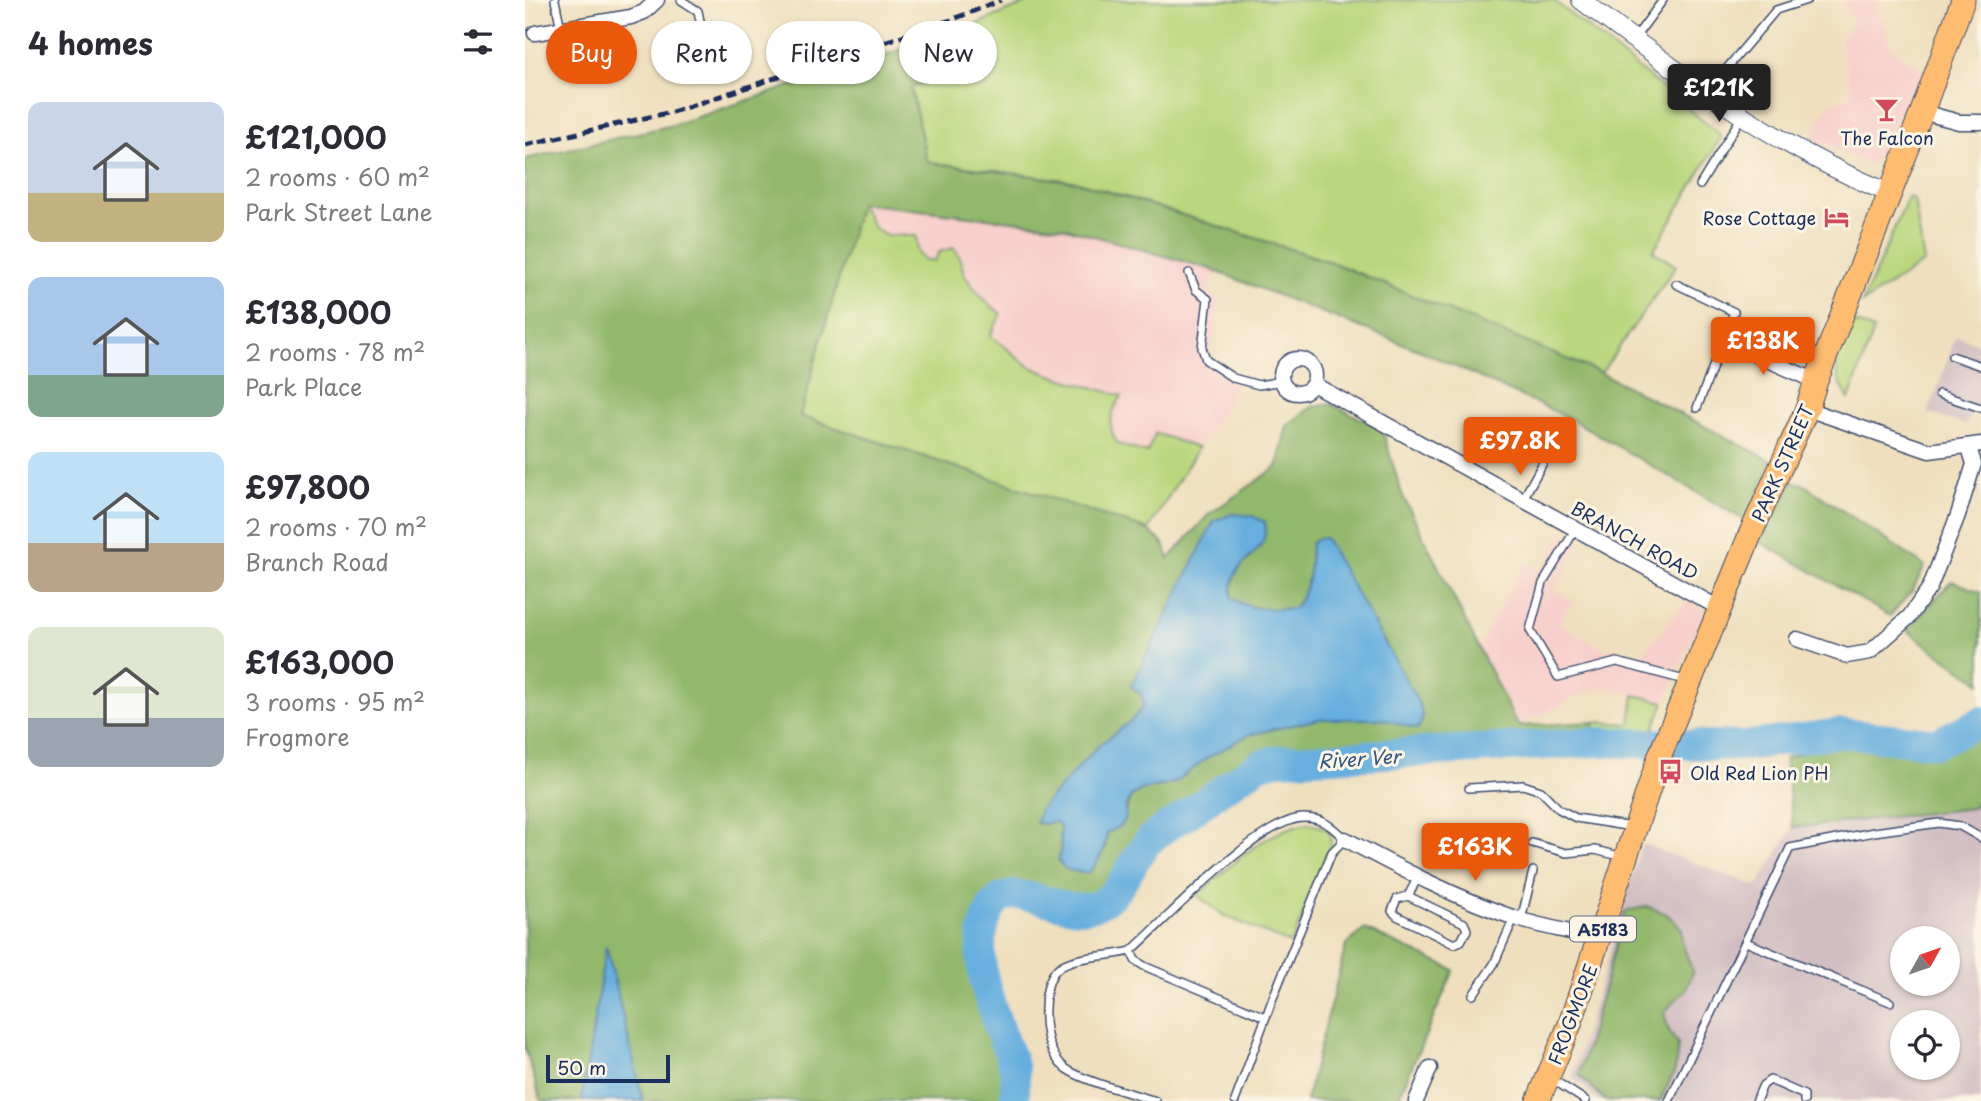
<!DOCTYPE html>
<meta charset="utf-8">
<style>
body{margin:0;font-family:"Playpen Sans",sans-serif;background:#f7f7f7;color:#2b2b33;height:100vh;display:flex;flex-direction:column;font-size:26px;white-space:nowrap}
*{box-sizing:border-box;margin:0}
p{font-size:23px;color:#7c7c81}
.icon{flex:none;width:38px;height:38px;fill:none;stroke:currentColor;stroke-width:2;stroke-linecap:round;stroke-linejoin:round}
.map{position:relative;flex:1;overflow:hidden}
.side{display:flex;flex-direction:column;background:#fff;width:525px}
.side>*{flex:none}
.guide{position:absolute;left:21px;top:21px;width:665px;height:63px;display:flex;gap:14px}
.needle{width:46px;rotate:50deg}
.fabs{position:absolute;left:1365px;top:926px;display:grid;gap:14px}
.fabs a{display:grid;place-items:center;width:70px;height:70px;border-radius:50%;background:#fff;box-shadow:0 2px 5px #0004;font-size:35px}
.scale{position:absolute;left:21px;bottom:18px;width:124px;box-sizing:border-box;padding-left:7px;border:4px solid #1b2f5e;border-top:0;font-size:19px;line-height:24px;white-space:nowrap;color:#1b2f5e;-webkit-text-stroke:5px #fcf5e5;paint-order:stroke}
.price{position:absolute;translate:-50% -60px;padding:0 16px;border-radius:7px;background:#ea580c;color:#fff;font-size:23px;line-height:46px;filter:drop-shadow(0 2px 4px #0008)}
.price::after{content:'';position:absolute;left:50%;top:42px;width:21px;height:16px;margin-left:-10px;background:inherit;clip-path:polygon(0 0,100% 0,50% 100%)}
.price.on{background:#222;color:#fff}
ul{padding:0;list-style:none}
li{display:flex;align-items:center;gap:21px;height:175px;padding:0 28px}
li span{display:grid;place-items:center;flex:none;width:196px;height:140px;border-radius:14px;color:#555}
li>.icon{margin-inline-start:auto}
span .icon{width:84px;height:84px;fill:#fffc;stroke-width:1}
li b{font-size:30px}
h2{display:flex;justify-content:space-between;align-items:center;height:84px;padding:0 28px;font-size:30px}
.tag{padding:0 24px;border-radius:32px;background:#fff;box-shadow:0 2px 5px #0004;font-size:24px;line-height:63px}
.tag.on{background:#ea580c;color:#fff}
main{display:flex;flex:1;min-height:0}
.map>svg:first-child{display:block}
.built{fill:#f7d0cb}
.industrial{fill:#d2bec2;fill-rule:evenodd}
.green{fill:#b9d77d;stroke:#6a836e;stroke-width:2}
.forest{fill:#92b86c;stroke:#567465;stroke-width:2;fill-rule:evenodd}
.water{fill:#66afde;stroke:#406f9e;stroke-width:2}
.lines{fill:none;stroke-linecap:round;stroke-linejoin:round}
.river{stroke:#66afde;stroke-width:30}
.service-casing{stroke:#3b496c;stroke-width:10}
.minor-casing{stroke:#3b496c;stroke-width:17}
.tertiary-casing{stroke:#3b496c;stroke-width:20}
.primary-casing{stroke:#3b496c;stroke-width:25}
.service{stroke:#fff;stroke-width:7}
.minor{stroke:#fff;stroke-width:14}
.tertiary{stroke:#fff;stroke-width:18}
.primary{stroke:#febc70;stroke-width:23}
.rail{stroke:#1b2f5e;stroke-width:5;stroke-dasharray:10 5;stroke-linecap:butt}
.labels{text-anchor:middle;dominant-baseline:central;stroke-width:6;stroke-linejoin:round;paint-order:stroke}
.shield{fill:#fcf5e5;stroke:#5e6a86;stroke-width:2}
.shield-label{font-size:16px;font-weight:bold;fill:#1b2f5e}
.poi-label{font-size:18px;fill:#1b2f5e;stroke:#fcf5e5}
.street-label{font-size:18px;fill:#1b2f5e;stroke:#fcf5e5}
.water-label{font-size:19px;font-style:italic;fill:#325584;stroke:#fcf5e5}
</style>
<main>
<section class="side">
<h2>4 homes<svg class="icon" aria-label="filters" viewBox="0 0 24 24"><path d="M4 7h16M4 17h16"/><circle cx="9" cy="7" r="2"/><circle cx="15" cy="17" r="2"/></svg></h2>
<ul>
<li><span style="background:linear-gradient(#c9d6e8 65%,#c2b280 0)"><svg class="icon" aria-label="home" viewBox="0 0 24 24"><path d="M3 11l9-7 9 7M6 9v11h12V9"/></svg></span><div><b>£121,000</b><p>2 rooms · 60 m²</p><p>Park Street Lane</p></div></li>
<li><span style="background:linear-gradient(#a9c7e8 70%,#7fa58c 0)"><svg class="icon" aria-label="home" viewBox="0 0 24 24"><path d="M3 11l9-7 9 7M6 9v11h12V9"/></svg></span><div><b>£138,000</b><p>2 rooms · 78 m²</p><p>Park Place</p></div></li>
<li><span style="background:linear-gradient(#bfe0f5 65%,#b9a48a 0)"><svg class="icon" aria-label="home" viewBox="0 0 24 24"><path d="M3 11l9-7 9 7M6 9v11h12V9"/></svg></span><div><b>£97,800</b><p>2 rooms · 70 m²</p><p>Branch Road</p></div></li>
<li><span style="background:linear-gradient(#dfe7d0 65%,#9aa5b1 0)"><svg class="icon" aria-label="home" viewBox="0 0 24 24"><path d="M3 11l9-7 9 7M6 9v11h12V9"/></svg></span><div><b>£163,000</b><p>3 rooms · 95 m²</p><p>Frogmore</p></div></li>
</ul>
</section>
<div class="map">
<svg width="1456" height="1101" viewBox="0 0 1456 1101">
<rect width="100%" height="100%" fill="#fcf5e5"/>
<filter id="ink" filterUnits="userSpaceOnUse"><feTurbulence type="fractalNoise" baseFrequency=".0143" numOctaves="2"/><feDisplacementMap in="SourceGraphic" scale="14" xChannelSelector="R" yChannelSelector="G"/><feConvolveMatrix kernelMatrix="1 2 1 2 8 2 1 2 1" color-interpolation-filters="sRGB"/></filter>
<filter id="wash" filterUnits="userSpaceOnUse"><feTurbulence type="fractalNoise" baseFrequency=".00686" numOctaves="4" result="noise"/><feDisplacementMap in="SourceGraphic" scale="28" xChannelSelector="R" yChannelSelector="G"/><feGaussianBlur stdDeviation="1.57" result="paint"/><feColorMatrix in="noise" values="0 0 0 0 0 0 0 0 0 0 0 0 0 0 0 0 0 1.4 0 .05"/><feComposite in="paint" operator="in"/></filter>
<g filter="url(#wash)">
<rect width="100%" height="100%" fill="#efdfbe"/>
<g class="built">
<polygon points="1317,0 1350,0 1367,50 1397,68 1398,71 1347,165 1295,142 1287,134 1305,102 1328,97 1316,41 1328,23"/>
<polygon points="335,203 538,227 690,270 683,290 695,302 685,358 713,373 708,393 623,530 274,416"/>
<polygon points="1038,532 1056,542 1029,590 1047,601 1034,624 1102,661 1111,662 1162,600 1180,609 1139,702 1082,687 1058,693 994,726 954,648 1000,562 1016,571"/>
</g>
<g class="industrial">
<polygon points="1431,336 1456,345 1456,415 1447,413 1441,425 1403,413"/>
<path d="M 1456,798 L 1456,1101 L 1074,1101 L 1047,1077 L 1117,844 L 1232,886 L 1268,828 L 1446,808 ZM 1377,938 L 1423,938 L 1423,984 L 1377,984 ZM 1377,1022 L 1423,1022 L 1423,1068 L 1377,1068 Z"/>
</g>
<g class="green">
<polygon points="509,0 1028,0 1197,136 1128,251 1151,266 1076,373 806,262 553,182 402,162 386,88 442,66 447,26"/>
<polygon points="1383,197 1389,199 1399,262 1337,303"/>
<path d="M 335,203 L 348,227 L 359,235 L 391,236 L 393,252 L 398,259 L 409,261 L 414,252 L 428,248 C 437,255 435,265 440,275 C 448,289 463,304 476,314 L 465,336 C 481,345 492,360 508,368 C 534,380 569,387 597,396 C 585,413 581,426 593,444 L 622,453 L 630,433 L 673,448 L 623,530 L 274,416 Z"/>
<path d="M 1327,321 L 1349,330 L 1324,399 C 1302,365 1313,356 1327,321 Z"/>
<polygon points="1109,695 1139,702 1125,739 1067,737 1069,722 1105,724"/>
<path d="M 783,823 L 799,828 L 805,833 L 806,845 L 766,944 L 698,915 L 672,895 C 705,867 739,830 783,823 Z"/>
</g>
<g class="forest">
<path d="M 447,26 L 443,66 L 386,88 L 402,162 L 553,182 L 806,262 L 1076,373 L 1247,461 L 1221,521 L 1044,418 L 894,350 L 685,269 L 538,227 L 335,203 L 275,416 L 623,530 L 639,544 L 644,559 L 683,515 L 752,467 L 762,425 L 787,407 L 806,404 L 857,429 L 877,494 L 991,723 L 994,726 L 1069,722 L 1067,737 L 995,738 L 739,754 L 645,820 L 616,843 L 577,897 L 564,904 L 538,903 L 511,889 L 491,884 L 467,892 L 455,906 L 448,950 L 454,988 L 477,1052 L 482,1073 L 483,1101 L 118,1101 L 82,949 L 58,1101 L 16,1101 L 0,1048 L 0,159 L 148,125 ZM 740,522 C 744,562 704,554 706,598 C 726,611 746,610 769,608 C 785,589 785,568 786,544 L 800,539 L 890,696 L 858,719 L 794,719 L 723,735 L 682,758 L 649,783 L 616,790 L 606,797 L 595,826 L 582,833 L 580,849 L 536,849 L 535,826 L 530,821 L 572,747 L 606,721 L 619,706 L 617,695 L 606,686 Z"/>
<polygon points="1268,482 1278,484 1400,566 1387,591 1365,616 1235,542"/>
<polygon points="1427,581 1456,592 1456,683 1405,648 1382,630"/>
<polygon points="1456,734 1456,798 1447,808 1268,828 1260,758 1310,743 1339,742 1392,747 1430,746"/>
<polygon points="1121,906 1142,914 1157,929 1157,943 1168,972 1161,990 1147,1003 1139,1014 1144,1031 1153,1045 1150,1070 1135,1101 1081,1101 1054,1075 1100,912"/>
<polygon points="840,929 929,970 872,1101 781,1101 821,945"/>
</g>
<g class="water">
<path d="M 707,514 L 727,516 L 740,522 C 744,562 703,554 707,598 C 726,611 747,610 769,608 C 785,589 785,568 786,544 L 792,539 L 800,538 L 890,696 C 896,708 902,718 892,729 L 858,719 L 794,719 L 723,735 L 682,758 L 649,783 L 616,790 L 606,796 L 600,808 L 601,817 L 595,826 L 582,833 C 580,851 574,862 562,874 L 540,869 L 533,860 L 536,849 L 535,826 L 530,821 L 519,824 L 511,823 L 515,809 L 572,747 L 606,721 L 619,706 L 617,695 L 606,686 L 689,521 Z"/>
<polygon points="81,946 118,1101 58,1101 57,1098"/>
</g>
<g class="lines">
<path class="river" d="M 490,1101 C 490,1091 491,1079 489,1069 C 487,1057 480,1045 476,1034 C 462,995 445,950 465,911 C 486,869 543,925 578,902 C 602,886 606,858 626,839 C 636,830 650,822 661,815 C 686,798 710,779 736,764 L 752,760 L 1072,742 L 1219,746 L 1315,733 L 1412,743 L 1456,721"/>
</g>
</g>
<g filter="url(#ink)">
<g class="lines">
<defs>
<g id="service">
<polyline points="30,0 36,29"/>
<polyline points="156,0 173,11 178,36"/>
<polyline points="1109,39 1138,0"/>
<polyline points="1182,92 1251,10 1282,0"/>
<polyline points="1175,185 1217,116"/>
<polyline points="664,273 671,290 683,299 677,348 681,360 708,378 734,385 757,381"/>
<polyline points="1151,284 1209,312 1172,408"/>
<polyline points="1427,356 1456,366"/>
<polyline points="1414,394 1456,408"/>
<polyline points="998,499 1032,437"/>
<polyline points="1050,530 1018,583 1005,630 1033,677 1092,662 1163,681"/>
<polyline points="944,788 998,785 1016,791 1034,809 1051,818 1107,827"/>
<polyline points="1007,843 1041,853 1070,850 1098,857"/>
<polyline points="883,896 872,899 867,911 872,916 929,944 936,941 942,930 939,923 883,896 893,877"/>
<polyline points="996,920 1008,871"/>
<polyline points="1221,942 1365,1002"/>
<polyline points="606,951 610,960 619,966 740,1017"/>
<polyline points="948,995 969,964 989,918"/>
<polyline points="1027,1079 1061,1101"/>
<path d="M 631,1101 C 609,1094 557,1081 540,1068 C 523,1054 519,1028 520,1008 C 520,996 523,977 533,968 C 549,955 585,957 606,951 C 641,920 735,818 779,818 C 798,818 807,827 820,839 L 807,852 L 749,995 L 710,1101"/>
<polyline points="1144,1101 1265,848 1349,832 1414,823 1435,826 1456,838"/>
<polyline points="1231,1101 1238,1085 1245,1080 1279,1095 1279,1101"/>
</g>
<g id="minor">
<polyline points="10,33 106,17 119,12 132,0"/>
<polyline points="1397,112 1434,122 1456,122"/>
<polyline points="1199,341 1291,381"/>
<circle cx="773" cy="376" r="17"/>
<polyline points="788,384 1194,608"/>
<polyline points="1282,409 1404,451 1456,444"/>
<polyline points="1272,639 1322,656 1345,652 1384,617 1405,587 1433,515 1449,464 1444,447"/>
<path d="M 820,839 C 876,869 935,900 996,920 C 1022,928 1049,932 1075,939"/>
<polyline points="891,1101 905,1068"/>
</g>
<path id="tertiary" d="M 1056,0 C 1153,73 1251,148 1365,193"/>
<polyline id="primary" points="1013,1101 1045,1024 1135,755 1225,535 1282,409 1291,381 1397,112 1438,0"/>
</defs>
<use href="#service" class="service-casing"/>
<use href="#minor" class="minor-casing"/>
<use href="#tertiary" class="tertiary-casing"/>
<use href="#primary" class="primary-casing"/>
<use href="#service" class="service"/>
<use href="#minor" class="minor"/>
<use href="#tertiary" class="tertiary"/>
<use href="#primary" class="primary"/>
<polyline class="rail" points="0,145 147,112 426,20 476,0"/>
</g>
</g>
<defs>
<symbol id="bar-bare" viewBox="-9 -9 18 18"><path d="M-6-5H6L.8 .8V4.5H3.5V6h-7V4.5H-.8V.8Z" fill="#d1495b" stroke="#fcf5e5" stroke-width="2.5" paint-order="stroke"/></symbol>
<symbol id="hotel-bare" viewBox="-9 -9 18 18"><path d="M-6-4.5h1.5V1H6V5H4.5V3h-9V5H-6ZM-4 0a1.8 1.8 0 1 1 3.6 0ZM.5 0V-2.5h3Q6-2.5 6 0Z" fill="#d1495b" stroke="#fcf5e5" stroke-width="2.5" paint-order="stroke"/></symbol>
<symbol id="bus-bare" viewBox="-9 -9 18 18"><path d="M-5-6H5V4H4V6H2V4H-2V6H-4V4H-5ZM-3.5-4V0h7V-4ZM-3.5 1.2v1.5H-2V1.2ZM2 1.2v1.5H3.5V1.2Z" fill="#d1495b" stroke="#fcf5e5" stroke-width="2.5" paint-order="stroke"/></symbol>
</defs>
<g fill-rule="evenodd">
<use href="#bar-bare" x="1344" y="92" width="35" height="35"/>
<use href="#hotel-bare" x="1294" y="200" width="35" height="35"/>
<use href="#bus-bare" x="1128" y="754" width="35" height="35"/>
</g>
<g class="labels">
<rect class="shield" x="1045" y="916.5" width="66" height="25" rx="5"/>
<g class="shield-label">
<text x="1078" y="929">A5183</text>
</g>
<g class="poi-label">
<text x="1362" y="137">The Falcon</text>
<text x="1291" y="217" text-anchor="end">Rose Cottage</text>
<text x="1165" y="772" text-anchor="start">Old Red Lion PH</text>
</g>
<g class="street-label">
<text transform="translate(1257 463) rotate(-66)">PARK STREET</text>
<text transform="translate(1110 540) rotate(29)">BRANCH ROAD</text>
<text transform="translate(1047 1014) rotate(-69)">FROGMORE</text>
</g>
<g class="water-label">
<text transform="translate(834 758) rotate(-4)">River Ver</text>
</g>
</g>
</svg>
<div class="fabs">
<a><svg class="needle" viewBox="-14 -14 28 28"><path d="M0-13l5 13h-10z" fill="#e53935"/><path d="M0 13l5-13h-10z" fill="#7c7c81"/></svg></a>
<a><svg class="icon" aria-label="locate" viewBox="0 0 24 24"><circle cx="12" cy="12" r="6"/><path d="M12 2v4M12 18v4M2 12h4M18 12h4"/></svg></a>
</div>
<div class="scale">50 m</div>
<b class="price on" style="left:1194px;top:124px">£121K</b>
<b class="price" style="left:1238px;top:377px">£138K</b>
<b class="price" style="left:995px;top:477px">£97.8K</b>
<b class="price" style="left:950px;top:883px">£163K</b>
<div class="guide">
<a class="tag on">Buy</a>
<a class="tag">Rent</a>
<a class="tag">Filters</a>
<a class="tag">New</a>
</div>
</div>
</main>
